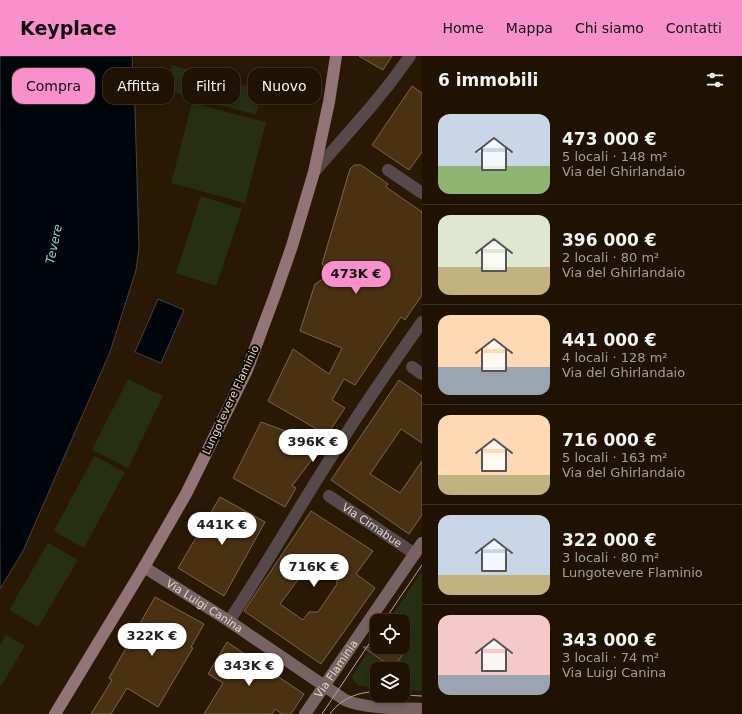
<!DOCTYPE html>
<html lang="it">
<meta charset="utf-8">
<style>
body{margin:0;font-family:"DejaVu Sans",sans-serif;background:#2c2011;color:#f1f3f6;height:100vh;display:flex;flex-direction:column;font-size:15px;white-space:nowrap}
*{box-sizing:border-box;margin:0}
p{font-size:13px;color:#a19e99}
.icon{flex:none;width:22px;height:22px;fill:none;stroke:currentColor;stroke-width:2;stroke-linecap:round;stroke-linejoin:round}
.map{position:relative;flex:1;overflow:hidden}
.side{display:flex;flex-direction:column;background:#1f1202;width:320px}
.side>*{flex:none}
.guide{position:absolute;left:12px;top:12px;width:350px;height:36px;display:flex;gap:8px}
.controls{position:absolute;left:370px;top:558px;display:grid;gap:8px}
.controls a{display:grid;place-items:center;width:40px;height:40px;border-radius:8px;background:#1f1202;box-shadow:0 2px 6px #0003,0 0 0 1px #3c3224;font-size:20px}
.price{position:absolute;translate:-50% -34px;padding:0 9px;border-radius:14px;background:#fff;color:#222;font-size:13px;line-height:26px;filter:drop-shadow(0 1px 2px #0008)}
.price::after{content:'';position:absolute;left:50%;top:24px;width:12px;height:9px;margin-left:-6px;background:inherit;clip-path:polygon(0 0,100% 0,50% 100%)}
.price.current{background:#f890cb;color:#111}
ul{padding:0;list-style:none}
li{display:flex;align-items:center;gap:12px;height:100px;padding:0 16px}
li+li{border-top:1px solid #3c3224}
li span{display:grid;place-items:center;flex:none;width:112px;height:80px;border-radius:12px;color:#555}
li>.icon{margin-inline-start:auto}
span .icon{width:48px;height:48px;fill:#fffc;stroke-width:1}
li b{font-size:17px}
h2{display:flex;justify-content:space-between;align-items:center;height:48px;padding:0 16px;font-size:17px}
.pill{padding:0 14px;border-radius:12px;background:#1f1202;box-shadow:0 2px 6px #0003,0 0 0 1px #3c3224;font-size:14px;line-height:36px}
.pill.current{background:#f890cb;color:#111}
header{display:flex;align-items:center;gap:24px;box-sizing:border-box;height:56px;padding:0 20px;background:#f890cb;color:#111}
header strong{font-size:19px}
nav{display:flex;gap:22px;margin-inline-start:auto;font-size:14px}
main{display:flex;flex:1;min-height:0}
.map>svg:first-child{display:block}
.green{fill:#262f11}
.water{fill:#00060b;stroke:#434443}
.building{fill:#493112;stroke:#7a664e;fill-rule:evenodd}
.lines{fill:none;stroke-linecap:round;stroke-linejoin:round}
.street{stroke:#57494a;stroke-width:12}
.secondary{stroke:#796263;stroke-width:12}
.primary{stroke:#937577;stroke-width:12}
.tram{stroke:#b3a697;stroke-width:1}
.labels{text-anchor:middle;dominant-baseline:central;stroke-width:4;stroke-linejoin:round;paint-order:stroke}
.street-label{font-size:11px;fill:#e0d4c7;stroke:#0c0501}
.water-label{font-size:12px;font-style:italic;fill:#83d7ec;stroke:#0c0501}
</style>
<header>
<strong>Keyplace</strong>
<nav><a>Home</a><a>Mappa</a><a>Chi siamo</a><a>Contatti</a></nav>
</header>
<main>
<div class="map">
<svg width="422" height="658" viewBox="0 0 422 658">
<rect width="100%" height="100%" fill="#291803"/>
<g class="green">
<polygon points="172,9 263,34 256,59 165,34"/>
<polygon points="192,47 266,66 245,147 171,127"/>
<polygon points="201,140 242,153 216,230 176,217"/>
<polygon points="128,323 163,340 128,412 92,394"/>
<polygon points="94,400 125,416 84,492 54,475"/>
<polygon points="48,487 78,504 38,571 9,554"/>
<path d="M 422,515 L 422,635 L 403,634 L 403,613 L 377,613 L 377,631 C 367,631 354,632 352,620 L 377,582 L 377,591 L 403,591 L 403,565 L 388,565 Z"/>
<polygon points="6,579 25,590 1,630 0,629 0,589"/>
</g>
<g class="water">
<polygon points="0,0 132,0 135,53 139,192 136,214 110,296 23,495 0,533"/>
<polygon points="158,243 184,254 161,307 135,296"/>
</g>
<g class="building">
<polygon points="359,0 392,0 383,14"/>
<polygon points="412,30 422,37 422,96 409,114 372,89"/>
<polygon points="354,109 361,109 388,128 386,131 422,156 422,239 405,264 401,261 355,329 344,323 332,344 345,352 327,379 268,345 293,293 329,318 342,292 300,275 315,228 334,216 322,208 350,113"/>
<polygon points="399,324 422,340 422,387 401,373 370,418 400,437 422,405 422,459 409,478 331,424"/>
<polygon points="261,366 321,388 318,393 319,394 292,430 296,432 285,451 233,422"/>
<polygon points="220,441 265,466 224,540 178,512"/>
<path d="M 311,455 L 373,495 L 356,518 L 375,532 L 321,608 L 244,555 ZM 317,498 L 336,512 L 337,528 L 318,556 L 309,556 L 303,564 L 280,548 Z"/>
<polygon points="155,541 204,568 191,591 193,592 158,651 127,632 111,658 91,658 112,624 109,622"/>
<polygon points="227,586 304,638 291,658 282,658 275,653 272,658 204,658 223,627 208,618"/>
<polygon points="363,591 408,591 393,612"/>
</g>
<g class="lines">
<g class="street">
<polyline points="388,114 422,137"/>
<polyline points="314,116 370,52 391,26 410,0"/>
<polyline points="412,311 422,318"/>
<path id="s1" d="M 329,440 L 415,498"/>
<path d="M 229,565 C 267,508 300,449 337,392 C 364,349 393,307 422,266"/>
</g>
<g class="secondary">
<path id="s2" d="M 144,511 L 229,565 L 345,644 C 365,653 399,652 422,653"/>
<path id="s3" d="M 305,658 L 422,487"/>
</g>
<polyline class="primary" points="55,658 144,511 186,438 227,355 247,314 276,236 292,190 314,116 329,46 336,0"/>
<g class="tram">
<polyline points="384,565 422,509"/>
<polyline points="403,639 422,640"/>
<polyline points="322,658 377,576"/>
<path d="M 330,658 C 340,643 359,635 377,636"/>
</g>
</g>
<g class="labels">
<g class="street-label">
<text transform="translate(231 344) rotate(-65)">Lungotevere Flaminio</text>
<text stroke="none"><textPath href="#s1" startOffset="52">Via Cimabue</textPath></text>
<text stroke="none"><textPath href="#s2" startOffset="72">Via Luigi Canina</textPath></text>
<text stroke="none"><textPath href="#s3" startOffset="55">Via Flaminia</textPath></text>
</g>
<g class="water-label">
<text transform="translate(54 188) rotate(-78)">Tevere</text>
</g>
</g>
</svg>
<div class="controls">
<a><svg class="icon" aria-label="locate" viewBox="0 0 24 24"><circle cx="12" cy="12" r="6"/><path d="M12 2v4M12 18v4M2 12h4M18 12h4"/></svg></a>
<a><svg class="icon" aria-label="layers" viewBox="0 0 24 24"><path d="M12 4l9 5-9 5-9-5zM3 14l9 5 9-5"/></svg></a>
</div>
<b class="price current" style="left:356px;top:239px">473K €</b>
<b class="price" style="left:313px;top:407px">396K €</b>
<b class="price" style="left:222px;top:490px">441K €</b>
<b class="price" style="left:314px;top:532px">716K €</b>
<b class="price" style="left:152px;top:601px">322K €</b>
<b class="price" style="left:249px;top:631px">343K €</b>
<div class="guide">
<a class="pill current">Compra</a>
<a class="pill">Affitta</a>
<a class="pill">Filtri</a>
<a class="pill">Nuovo</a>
</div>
</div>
<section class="side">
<h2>6 immobili<svg class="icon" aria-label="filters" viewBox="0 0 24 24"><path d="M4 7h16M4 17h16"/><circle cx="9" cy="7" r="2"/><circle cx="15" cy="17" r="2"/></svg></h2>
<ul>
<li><span style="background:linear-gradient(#c9d6e8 65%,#8fb573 0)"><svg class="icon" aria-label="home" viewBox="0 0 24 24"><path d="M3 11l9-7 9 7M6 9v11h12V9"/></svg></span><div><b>473 000 €</b><p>5 locali · 148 m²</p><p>Via del Ghirlandaio</p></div></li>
<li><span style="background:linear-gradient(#dfe7d0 65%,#c2b280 0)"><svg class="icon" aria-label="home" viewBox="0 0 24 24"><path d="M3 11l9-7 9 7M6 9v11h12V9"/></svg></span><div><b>396 000 €</b><p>2 locali · 80 m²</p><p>Via del Ghirlandaio</p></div></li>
<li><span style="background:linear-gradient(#ffd9b3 65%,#9aa5b1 0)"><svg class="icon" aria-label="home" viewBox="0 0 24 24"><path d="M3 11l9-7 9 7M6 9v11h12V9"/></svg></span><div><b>441 000 €</b><p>4 locali · 128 m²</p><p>Via del Ghirlandaio</p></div></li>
<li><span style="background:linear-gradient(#ffd9b3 75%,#c2b280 0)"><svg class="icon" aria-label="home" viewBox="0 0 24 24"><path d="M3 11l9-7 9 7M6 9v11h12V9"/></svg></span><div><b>716 000 €</b><p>5 locali · 163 m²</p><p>Via del Ghirlandaio</p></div></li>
<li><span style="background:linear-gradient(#c9d6e8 75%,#c2b280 0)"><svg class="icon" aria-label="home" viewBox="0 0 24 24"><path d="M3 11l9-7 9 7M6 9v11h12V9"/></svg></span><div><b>322 000 €</b><p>3 locali · 80 m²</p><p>Lungotevere Flaminio</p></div></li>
<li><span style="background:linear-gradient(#f6c9c9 75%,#9aa5b1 0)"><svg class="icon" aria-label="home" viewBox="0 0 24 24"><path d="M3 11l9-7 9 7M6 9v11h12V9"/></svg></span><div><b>343 000 €</b><p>3 locali · 74 m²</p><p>Via Luigi Canina</p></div></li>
</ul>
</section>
</main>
